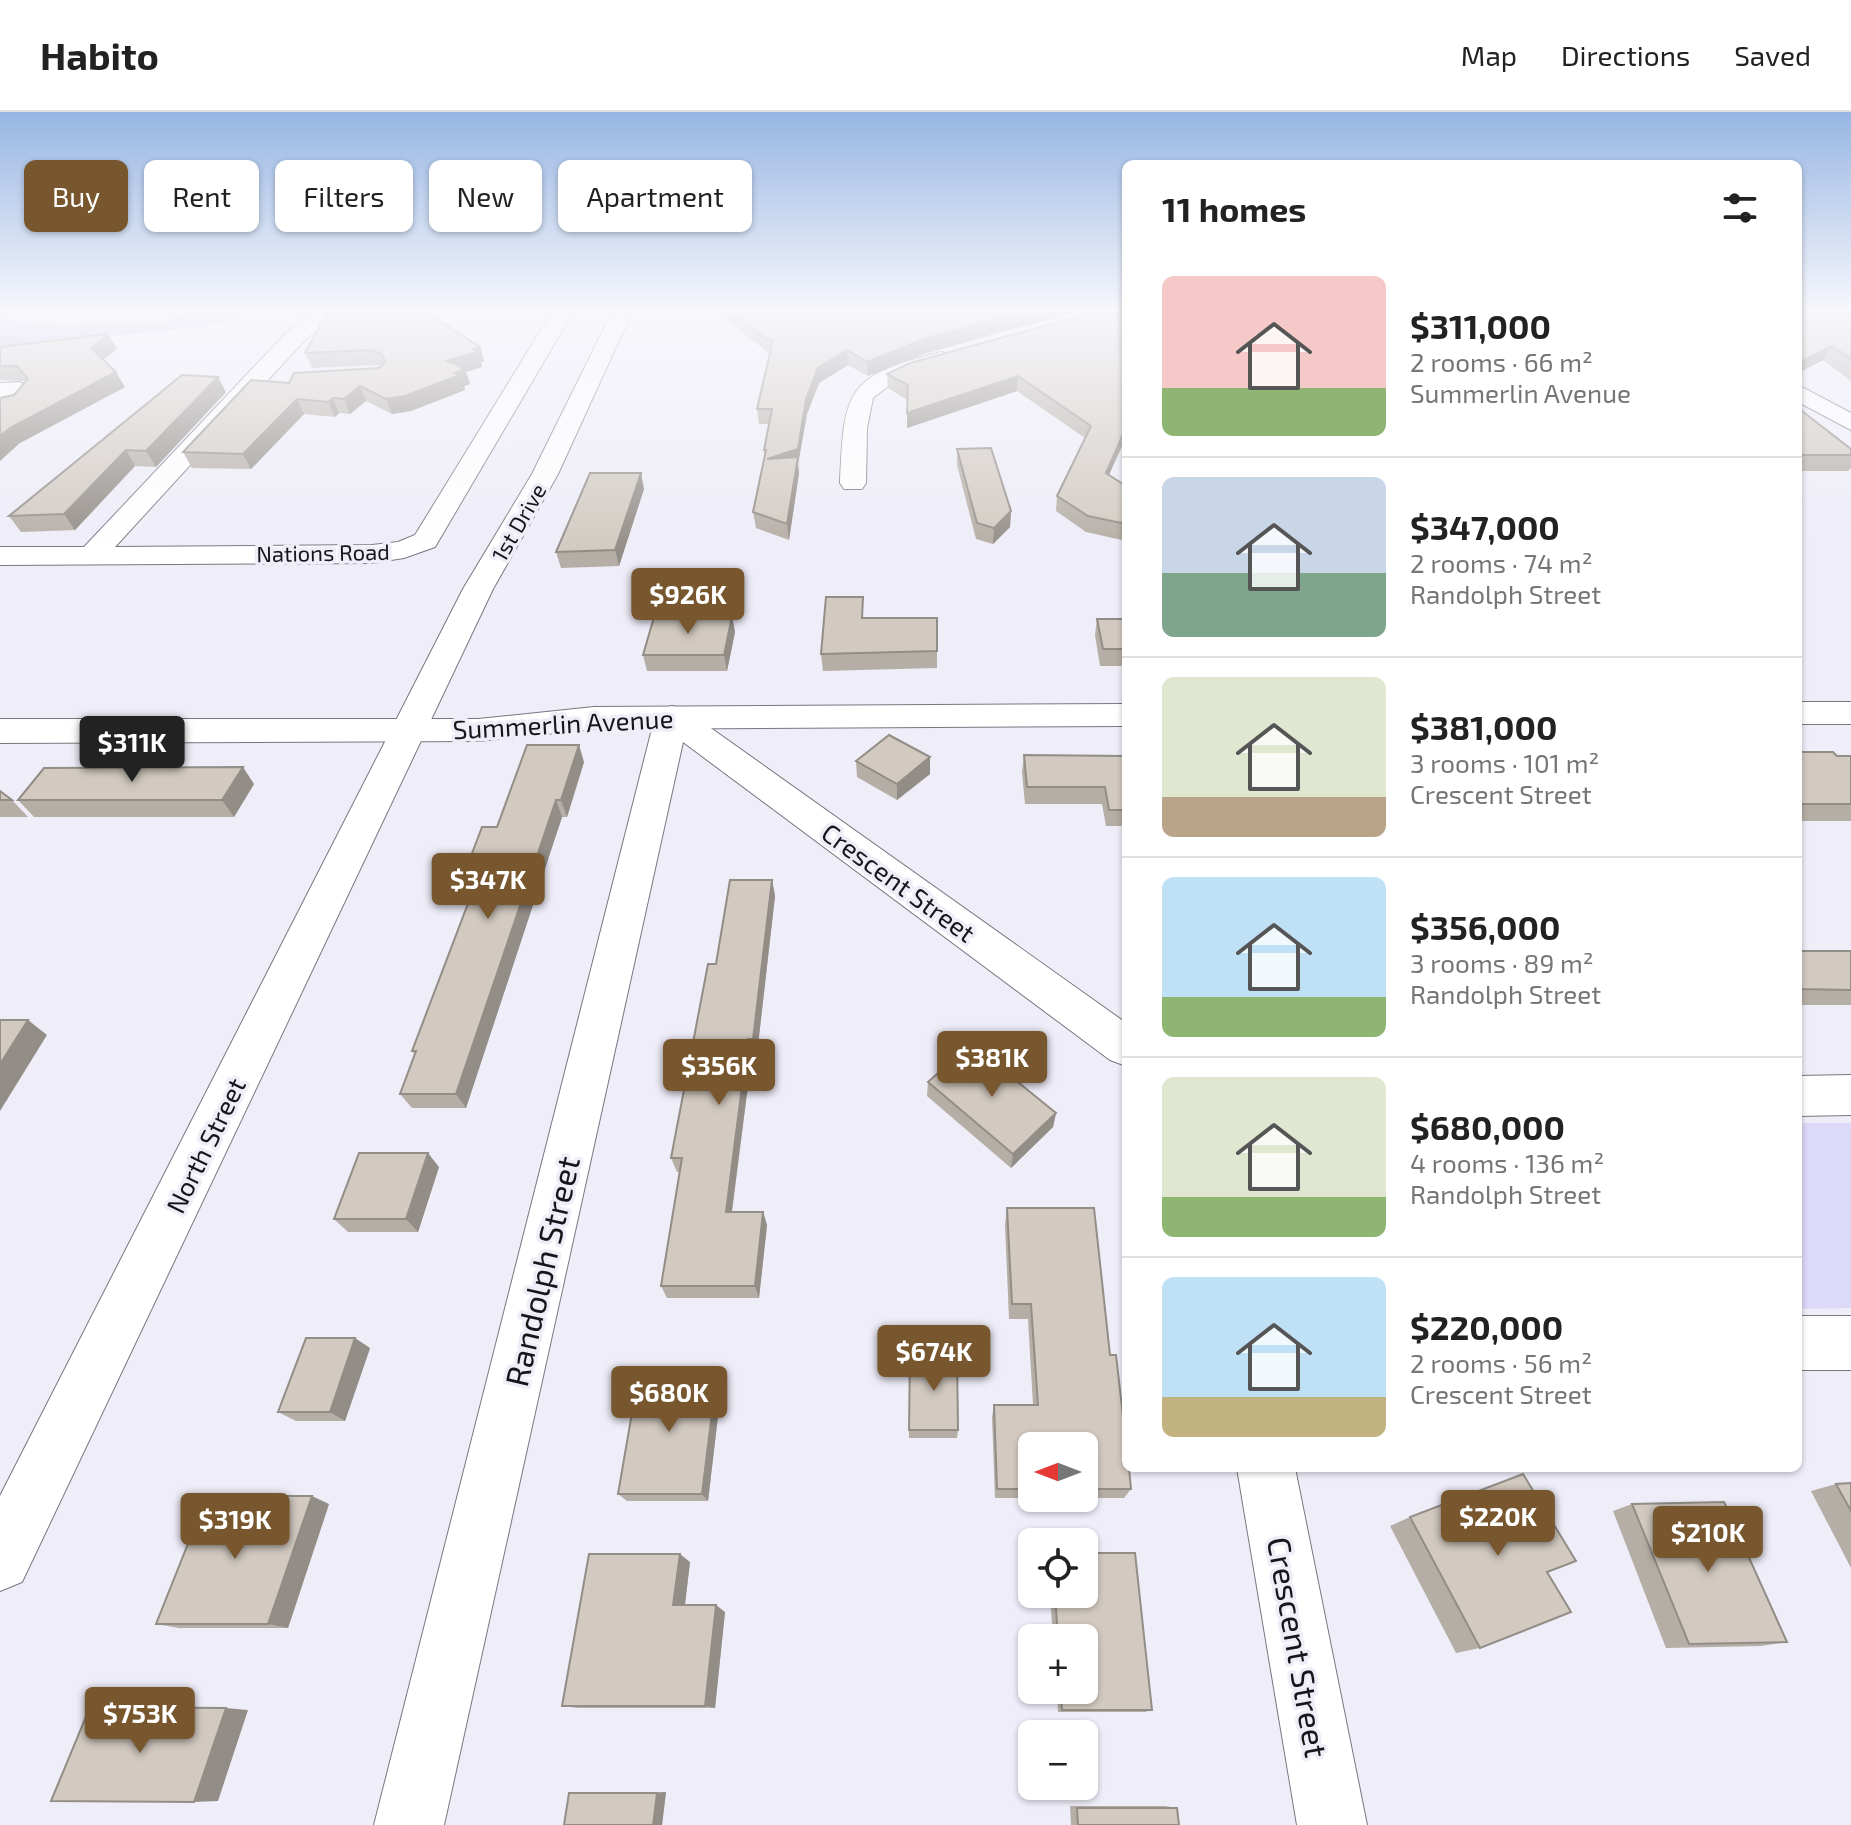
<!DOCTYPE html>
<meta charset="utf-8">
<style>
body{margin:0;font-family:"Exo 2",sans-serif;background:#f2f2f2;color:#222;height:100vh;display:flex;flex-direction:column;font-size:30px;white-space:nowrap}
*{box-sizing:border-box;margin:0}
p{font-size:26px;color:#767676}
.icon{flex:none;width:44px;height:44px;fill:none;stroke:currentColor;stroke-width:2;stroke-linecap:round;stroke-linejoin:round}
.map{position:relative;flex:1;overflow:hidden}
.side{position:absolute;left:1122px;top:48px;width:680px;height:1312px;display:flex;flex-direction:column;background:#fff;border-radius:12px;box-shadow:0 2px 6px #0004}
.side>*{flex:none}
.banner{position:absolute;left:24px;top:48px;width:760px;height:72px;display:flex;gap:16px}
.needle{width:52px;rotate:270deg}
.buttons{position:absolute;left:1018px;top:1320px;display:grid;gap:16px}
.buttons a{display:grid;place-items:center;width:80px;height:80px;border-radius:12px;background:#fff;box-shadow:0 2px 6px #0004;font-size:40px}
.price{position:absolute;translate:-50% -68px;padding:0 18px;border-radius:8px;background:#79572e;color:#fff;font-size:26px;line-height:52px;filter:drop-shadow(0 2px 4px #0008)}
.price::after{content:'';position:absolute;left:50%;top:48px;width:24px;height:18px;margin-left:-12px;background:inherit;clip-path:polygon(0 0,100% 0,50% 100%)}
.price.active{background:#222;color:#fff}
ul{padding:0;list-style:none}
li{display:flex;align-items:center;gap:24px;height:200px;padding:0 40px}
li+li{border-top:2px solid #e0e0e0}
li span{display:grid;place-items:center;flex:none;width:224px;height:160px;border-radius:12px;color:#555}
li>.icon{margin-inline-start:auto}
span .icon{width:96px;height:96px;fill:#fffc;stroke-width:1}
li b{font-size:34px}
h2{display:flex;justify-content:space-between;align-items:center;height:96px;padding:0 40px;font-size:34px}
.pill{padding:0 28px;border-radius:12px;background:#fff;box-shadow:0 2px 6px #0004;font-size:28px;line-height:72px}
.pill.active{background:#79572e;color:#fff}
header{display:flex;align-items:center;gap:48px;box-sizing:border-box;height:112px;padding:0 40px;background:#fff;border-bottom:2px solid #e0e0e0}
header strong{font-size:38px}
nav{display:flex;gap:44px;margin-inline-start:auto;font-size:28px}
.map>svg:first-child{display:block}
.green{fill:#ddd9f9}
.water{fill:#bebadb}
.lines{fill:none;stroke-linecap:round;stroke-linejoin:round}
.minor-casing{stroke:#787781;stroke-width:2}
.tertiary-casing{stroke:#787781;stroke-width:2}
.minor{fill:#fff;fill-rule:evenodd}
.tertiary{fill:#fff;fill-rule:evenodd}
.wall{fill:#b5aea6;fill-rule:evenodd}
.shaded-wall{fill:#938d87}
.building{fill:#d2cac1;stroke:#938d87;stroke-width:2}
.labels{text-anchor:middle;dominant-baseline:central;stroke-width:7;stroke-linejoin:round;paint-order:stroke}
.far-street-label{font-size:22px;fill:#16161a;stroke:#eeedf8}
.street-label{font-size:26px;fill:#16161a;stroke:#eeedf8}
.near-street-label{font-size:32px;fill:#16161a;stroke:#eeedf8}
</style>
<header>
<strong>Habito</strong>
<nav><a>Map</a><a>Directions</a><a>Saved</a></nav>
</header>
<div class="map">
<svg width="1851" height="1713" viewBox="0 0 1851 1713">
<rect width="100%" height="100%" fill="#eeedf8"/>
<polygon class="green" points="1798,1011 1851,1011 1851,1196 1798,1197"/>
<polygon class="water" points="189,200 237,200 227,209 205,214 0,237 0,207 59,213 164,211"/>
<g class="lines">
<defs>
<g id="minor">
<polygon points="313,200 336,200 302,231 115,435 372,433 398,430 415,423 552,200 573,200 435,435 404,446 372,451 0,453 0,435 84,435 286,221"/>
<polygon points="612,200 632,200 558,362 493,477 22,1470 0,1479 0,1384 463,477 532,362"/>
<polygon points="1065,200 1091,200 1126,219 1126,234"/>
<path d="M 941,240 L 949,242 L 952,247 L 949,252 L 895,269 L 873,286 L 867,316 L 866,371 L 862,377 L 844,377 L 840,371 C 844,277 846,264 941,240 Z"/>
<polygon points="18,270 26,272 35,282 23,295 0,301 0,287 7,285 0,285 0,271"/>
<polygon points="1798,273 1851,301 1851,318 1798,290"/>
<polygon points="672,594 684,597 1126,911 1126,954 1110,948 683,630 444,1713 374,1713 655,605 660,597"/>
<polygon points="1851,963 1851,1003 1798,1004 1798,964"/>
<rect x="1798" y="1204" width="53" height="54"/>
<polygon points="1237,1356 1295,1356 1367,1713 1297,1713"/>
</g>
<g id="tertiary">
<rect x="1798" y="590" width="53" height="22"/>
<polygon points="1126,592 1126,614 594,617 478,629 0,631 0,607 478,607 594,595"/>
</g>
</defs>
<use href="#minor" class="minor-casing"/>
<use href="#tertiary" class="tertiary-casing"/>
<use href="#minor" class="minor"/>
<use href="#tertiary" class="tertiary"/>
</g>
<g class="wall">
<polygon points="328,200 437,200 428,202 480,235 484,249 481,250 482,255 466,260 470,272 464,274 465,278 411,299 392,302 366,289 350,302 339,301 335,305 304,302 251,357 192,356 183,340 289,271 379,256 381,254 378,253 312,256 305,241"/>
<polygon points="716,200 1078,200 1001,220 924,242 868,264 848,253 819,271 807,302 798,352 799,361 789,428 756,416 753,400 765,346 764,338 769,312 759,312 757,297 770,242"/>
<polygon points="1126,200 1126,325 1109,363 1126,374 1126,429 1086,420 1056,399 1057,384 1085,326 1017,279 907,316 907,288 888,276 887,262"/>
<polygon points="1798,200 1851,200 1851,269 1823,248 1798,261"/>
<polygon points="0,235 117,237 103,248 125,275 20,331 14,283 26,269 0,268"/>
<polygon points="226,280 156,355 135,354 75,418 21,420 9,404"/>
<polygon points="1798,296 1851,337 1851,356 1848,359 1798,359"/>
<polygon points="957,337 1011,399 1010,415 993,432 976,427 957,353"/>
<polygon points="644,377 619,454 561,456 556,440"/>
<polygon points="732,504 735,520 727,559 647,559 643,543"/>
<polygon points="864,506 937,506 937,556 823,559 821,542"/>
<polygon points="1097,507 1126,507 1126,554 1100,554 1095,523"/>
<polygon points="1798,640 1837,644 1851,644 1851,709 1799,709 1802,713 1798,716"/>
<polygon points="1024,643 1126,644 1126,714 1106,714 1102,692 1025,692 1022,660"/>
<polygon points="930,645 930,662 897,688 857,665 856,649"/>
<polygon points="584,650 567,705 562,705 466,996 412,996 400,982 415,943 412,939 476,768 468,752 497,715"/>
<polygon points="254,672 234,705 34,705 18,688"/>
<polygon points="0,679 12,688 28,705 0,705"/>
<polygon points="772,768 775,784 757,942 752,942 732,1100 763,1100 767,1113 759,1186 667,1186 661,1174 680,1060 677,1060 671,1046 716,852"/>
<rect x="1798" y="839" width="53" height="54"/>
<polygon points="928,970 1056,1001 1053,1015 1011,1056 927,984"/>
<polygon points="439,1055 418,1120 348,1120 334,1107"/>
<path d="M 1007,1096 L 1110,1243 L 1131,1377 L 1124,1386 L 995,1386 L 992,1305 L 994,1293 L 1033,1293 L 1028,1207 L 1009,1207 L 1005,1113 ZM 1032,1334 L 1084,1334 L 1084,1386 L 1032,1386 Z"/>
<polygon points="370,1236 345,1309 296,1309 278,1300"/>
<polygon points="722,1270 708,1389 627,1389 618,1382"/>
<polygon points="909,1318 958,1318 957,1326 909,1326"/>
<polygon points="1851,1371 1851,1456 1811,1379 1836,1372"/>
<polygon points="329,1392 288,1516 179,1516 156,1512"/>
<polygon points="1632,1392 1787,1530 1761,1534 1666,1536 1613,1399"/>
<polygon points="1410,1405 1480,1536 1456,1541 1390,1414"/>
<polygon points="690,1450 685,1493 725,1500 715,1596 578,1596 562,1594"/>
<polygon points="1050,1482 1084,1482 1152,1598 1145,1600 1058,1600 1057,1578 1084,1578 1084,1526 1053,1526"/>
<polygon points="581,1680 666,1680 662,1713 564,1713 569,1681"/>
<polygon points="1070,1694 1165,1694 1177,1696 1179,1713 1071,1713"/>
</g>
<g class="shaded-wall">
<polygon points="1023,200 1078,200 1001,220 924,242 868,264 867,250 924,227"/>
<polygon points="108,222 117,237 99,251 91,236"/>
<polygon points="1832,234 1823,248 1798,261 1798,251"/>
<polygon points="480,235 484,249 481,250 482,255 466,260 470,272 464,274 465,278 411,299 392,302 386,287 447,249"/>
<polygon points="847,238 848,253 819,271 807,302 798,352 799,361 789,428 787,412 767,347 818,256"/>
<polygon points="116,260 125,275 20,331 0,349 0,324 10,316"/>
<polygon points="1018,264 1017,279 907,316 907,301"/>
<polygon points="218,265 226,280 156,355 146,339"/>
<polygon points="360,274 366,289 350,302 344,287"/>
<polygon points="333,286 339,301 335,305 328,290"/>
<polygon points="297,287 304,302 251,357 243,342"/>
<polygon points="1126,315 1126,325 1103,376 1106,361"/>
<polygon points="126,338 135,354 75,418 64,402"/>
<polygon points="641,361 644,377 619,454 615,438"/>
<polygon points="1011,399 1010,415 993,432 994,416"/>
<polygon points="732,504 735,520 727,559 724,543"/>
<polygon points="579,633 584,650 567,705 561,688"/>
<polygon points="930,645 930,662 897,688 897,672"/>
<polygon points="243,655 254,672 234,705 222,688"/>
<polygon points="556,688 562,705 466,996 456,982"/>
<polygon points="772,768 775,784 757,942 753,927"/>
<polygon points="28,908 47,923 0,999 0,952"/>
<polygon points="748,927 752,942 730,1113 726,1100"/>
<polygon points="1056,1001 1053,1015 1011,1056 1013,1042"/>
<polygon points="428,1041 439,1055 418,1120 406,1107"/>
<polygon points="763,1100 767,1113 759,1186 755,1174"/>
<polygon points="355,1226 370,1236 345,1309 330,1300"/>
<polygon points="717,1260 722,1270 708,1389 702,1382"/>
<polygon points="312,1384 329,1392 288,1516 268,1512"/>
<polygon points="680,1442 690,1450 684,1500 673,1493"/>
<polygon points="716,1493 725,1500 715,1596 705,1594"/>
<polygon points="226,1596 248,1598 218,1689 194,1690"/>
<polygon points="666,1680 662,1713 653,1713 657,1681"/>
</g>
<g class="building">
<polygon points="328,200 426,200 480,235 473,237 478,240 447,249 465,257 455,261 460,263 405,284 386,287 360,274 344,287 333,286 328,290 297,287 243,342 183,340 251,268 289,271 294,261 379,256 385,250 382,242 372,238 305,241"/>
<polygon points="732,200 1023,200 924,227 867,250 847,238 818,256 806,287 798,337 767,347 798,345 787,412 753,400 766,338 764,338 772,297 757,297 773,228 767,228"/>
<polygon points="1095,200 1126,200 1126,315 1106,361 1126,374 1126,412 1088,404 1057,384 1091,314 1018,264 907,301 908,273 887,262 910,251"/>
<polygon points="1798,200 1851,200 1851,247 1832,234 1798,251"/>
<polygon points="108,222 91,236 116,260 10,316 0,324 0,286 14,283 28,267 17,254 0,254 0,235"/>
<polygon points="182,263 218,265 146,339 126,338 64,402 9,404"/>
<polygon points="1798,296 1851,337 1851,343 1798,343"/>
<polygon points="991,336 1011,399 994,416 977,411 957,337"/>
<polygon points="590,361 641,361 615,438 556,440"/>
<polygon points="826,485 863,485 862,506 937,506 937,539 821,542"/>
<polygon points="732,504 724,543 643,543 654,505"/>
<polygon points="1097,507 1126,507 1126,537 1103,537"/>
<polygon points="889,623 930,645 897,672 856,649"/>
<polygon points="527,633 579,633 561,688 556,688 456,982 400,982 416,939 412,939 483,752 468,752 482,715 497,715"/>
<polygon points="1798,640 1833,640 1837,644 1851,644 1851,692 1798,692"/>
<polygon points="1024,643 1126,644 1126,698 1109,698 1105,675 1027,675"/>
<polygon points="243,655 222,688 18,688 44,656"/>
<polygon points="0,679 12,688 0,688"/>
<polygon points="730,768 772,768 753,927 748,927 726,1100 763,1100 755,1174 661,1174 682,1046 671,1046 708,852 716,852"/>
<polygon points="1798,839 1851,839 1851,878 1798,877"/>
<polygon points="0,908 28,908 0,952"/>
<polygon points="971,932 1056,1001 1013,1042 928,970"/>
<polygon points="359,1041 428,1041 406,1107 334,1107"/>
<polygon points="1007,1096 1094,1096 1110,1243 1116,1243 1126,1331 1126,1356 1129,1356 1131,1377 1084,1377 1084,1334 1032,1334 1032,1377 997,1377 994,1293 1038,1293 1031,1192 1012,1192"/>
<polygon points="306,1226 355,1226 330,1300 278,1300"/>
<polygon points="910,1243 957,1243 958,1318 909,1318"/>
<polygon points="639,1260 717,1260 702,1382 618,1382"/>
<polygon points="1523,1362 1576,1449 1547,1460 1571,1500 1480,1536 1410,1405"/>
<polygon points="1851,1371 1851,1399 1836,1372"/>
<polygon points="207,1384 312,1384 268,1512 156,1512"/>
<polygon points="1724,1390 1787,1530 1689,1532 1632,1392"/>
<polygon points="1084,1441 1135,1441 1152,1598 1062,1598 1061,1578 1084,1578 1084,1526 1058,1526 1055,1482 1084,1482"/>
<polygon points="589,1442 680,1442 673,1493 716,1493 705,1594 562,1594"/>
<polygon points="90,1595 226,1596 194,1690 51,1689"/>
<polygon points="569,1681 657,1681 653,1713 564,1713"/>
<polygon points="1077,1696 1177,1696 1179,1713 1078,1713"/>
</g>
<linearGradient id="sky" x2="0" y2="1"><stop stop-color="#97b6e3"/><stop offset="0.45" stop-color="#f7f7fc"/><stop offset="1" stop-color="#f7f7fc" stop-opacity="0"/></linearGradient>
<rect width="1851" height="440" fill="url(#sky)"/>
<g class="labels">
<g class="far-street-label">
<text transform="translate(518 410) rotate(-60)">1st Drive</text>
<text transform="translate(323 440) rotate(-1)">Nations Road</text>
</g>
<g class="street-label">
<text transform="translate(563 611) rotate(-3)">Summerlin Avenue</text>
<text transform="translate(899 770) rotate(36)">Crescent Street</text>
<text transform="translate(205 1033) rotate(-64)">North Street</text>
</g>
<g class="near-street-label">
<text transform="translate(541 1159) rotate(-77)">Randolph Street</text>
<text transform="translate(1299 1535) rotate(80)">Crescent Street</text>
</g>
</g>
</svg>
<div class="buttons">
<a><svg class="needle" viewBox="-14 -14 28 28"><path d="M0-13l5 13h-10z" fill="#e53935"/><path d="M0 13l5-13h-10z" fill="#767676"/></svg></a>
<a><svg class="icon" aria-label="locate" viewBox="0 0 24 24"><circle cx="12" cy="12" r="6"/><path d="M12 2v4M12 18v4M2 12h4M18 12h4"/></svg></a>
<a>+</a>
<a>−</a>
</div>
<b class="price" style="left:688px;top:524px">$926K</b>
<b class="price active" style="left:132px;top:672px">$311K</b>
<b class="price" style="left:488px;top:809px">$347K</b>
<b class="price" style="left:992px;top:987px">$381K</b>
<b class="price" style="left:719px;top:995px">$356K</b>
<b class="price" style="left:934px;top:1281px">$674K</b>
<b class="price" style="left:669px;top:1322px">$680K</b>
<b class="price" style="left:1498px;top:1446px">$220K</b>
<b class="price" style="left:235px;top:1449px">$319K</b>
<b class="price" style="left:1708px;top:1462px">$210K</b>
<b class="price" style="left:140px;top:1643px">$753K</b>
<div class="banner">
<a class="pill active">Buy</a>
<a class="pill">Rent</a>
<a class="pill">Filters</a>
<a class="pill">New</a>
<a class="pill">Apartment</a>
</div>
<section class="side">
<h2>11 homes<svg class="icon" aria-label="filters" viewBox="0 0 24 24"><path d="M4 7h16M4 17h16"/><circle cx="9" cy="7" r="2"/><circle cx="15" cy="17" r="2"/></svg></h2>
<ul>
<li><span style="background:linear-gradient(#f6c9c9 70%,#8fb573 0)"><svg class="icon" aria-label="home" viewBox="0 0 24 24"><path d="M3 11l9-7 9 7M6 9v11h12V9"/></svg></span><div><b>$311,000</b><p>2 rooms · 66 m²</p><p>Summerlin Avenue</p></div></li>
<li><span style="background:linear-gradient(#c9d6e8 60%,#7fa58c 0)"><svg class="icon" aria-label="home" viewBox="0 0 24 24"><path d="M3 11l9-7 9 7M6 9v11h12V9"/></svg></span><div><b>$347,000</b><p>2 rooms · 74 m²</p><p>Randolph Street</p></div></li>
<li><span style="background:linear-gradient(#dfe7d0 75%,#b9a48a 0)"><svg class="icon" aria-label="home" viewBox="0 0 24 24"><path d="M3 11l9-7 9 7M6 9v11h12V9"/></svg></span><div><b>$381,000</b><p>3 rooms · 101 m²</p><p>Crescent Street</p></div></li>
<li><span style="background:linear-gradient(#bfe0f5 75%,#8fb573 0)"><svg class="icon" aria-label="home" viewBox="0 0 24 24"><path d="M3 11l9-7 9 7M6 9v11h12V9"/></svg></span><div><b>$356,000</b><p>3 rooms · 89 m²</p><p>Randolph Street</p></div></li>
<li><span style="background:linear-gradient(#dfe7d0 75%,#8fb573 0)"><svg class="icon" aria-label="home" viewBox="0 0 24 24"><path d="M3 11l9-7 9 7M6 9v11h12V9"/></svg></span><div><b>$680,000</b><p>4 rooms · 136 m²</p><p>Randolph Street</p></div></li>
<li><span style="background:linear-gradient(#bfe0f5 75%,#c2b280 0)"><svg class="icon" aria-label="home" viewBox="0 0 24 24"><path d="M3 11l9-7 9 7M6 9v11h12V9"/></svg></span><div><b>$220,000</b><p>2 rooms · 56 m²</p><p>Crescent Street</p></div></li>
</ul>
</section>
</div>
